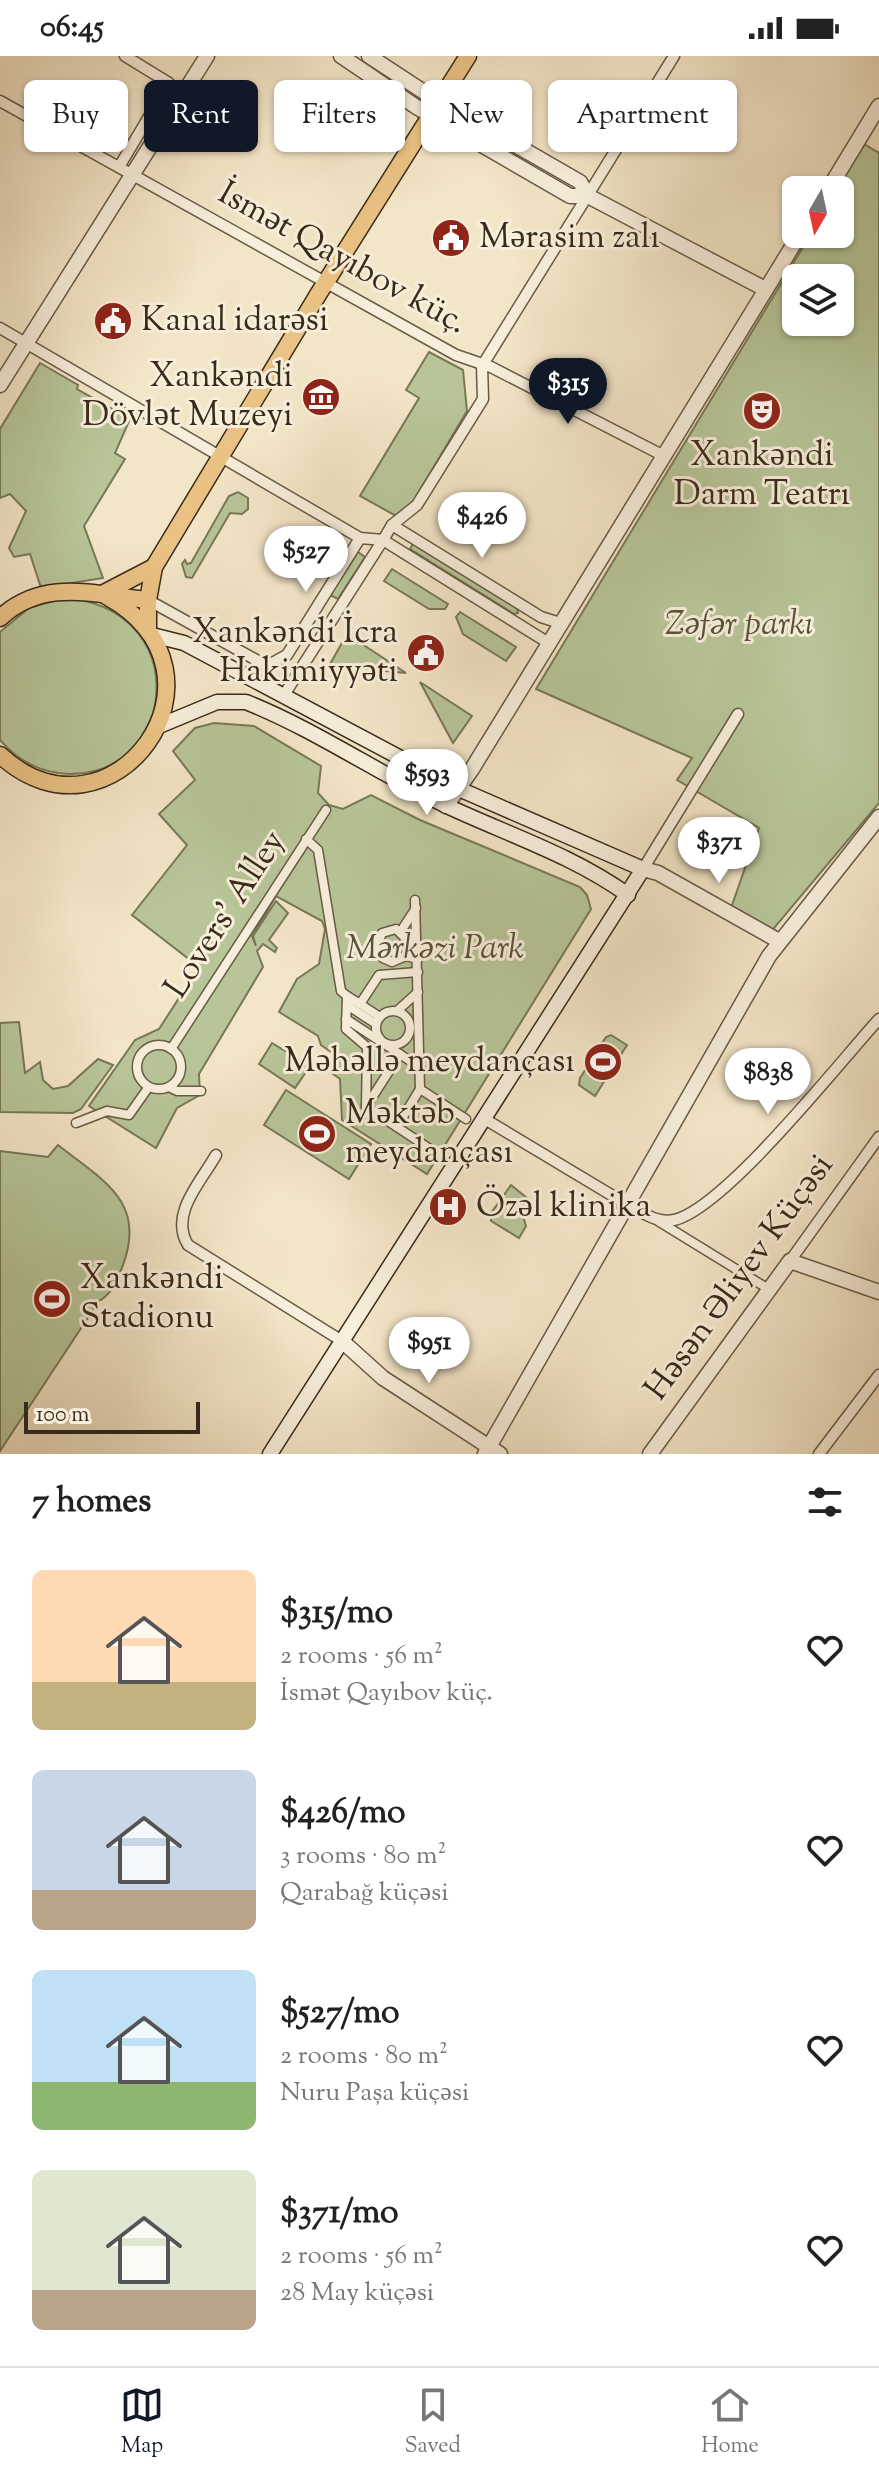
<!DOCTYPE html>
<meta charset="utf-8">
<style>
body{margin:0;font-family:"Sorts Mill Goudy",serif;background:#f2f2f2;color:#222;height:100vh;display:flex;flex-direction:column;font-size:30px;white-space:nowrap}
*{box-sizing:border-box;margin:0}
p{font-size:26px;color:#767676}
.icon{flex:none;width:44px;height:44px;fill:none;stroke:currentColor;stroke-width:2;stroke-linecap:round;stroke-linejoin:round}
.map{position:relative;height:1398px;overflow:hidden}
.drawer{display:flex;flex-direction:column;background:#fff;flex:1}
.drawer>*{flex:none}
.hud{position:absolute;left:24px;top:24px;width:832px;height:72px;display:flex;gap:16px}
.needle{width:52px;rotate:189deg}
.tools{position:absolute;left:782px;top:120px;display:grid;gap:16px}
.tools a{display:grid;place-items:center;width:72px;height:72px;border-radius:12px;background:#fff;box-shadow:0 2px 6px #0004;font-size:40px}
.scale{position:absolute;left:24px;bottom:20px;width:176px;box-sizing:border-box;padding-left:8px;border:4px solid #392b19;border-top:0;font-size:22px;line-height:28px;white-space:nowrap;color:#392b19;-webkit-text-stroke:6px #f7eedb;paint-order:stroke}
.price{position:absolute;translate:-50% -68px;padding:0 18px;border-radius:28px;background:#fff;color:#222;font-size:26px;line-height:52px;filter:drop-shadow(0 2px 4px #0008)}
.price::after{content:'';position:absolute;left:50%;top:48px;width:24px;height:18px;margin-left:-12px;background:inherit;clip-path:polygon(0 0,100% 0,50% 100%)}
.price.active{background:#111827;color:#fff}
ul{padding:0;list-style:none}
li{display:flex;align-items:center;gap:24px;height:200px;padding:0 32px}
li span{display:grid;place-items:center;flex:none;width:224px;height:160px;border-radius:12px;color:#555}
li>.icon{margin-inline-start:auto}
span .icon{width:96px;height:96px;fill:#fffc;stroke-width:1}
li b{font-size:34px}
h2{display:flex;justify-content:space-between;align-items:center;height:96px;padding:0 32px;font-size:34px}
.tag{padding:0 28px;border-radius:12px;background:#fff;box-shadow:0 2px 6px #0004;font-size:28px;line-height:72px}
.tag.active{background:#111827;color:#fff}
.status{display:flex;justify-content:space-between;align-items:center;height:56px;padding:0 40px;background:#fff;direction:ltr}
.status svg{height:22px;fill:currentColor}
.tab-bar{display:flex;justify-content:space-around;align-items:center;height:112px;border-top:2px solid #e0e0e0;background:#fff;font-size:22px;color:#767676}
.tab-bar a{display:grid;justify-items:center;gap:4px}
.tab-bar .active{color:#111827}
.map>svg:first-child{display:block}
.green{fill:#b7c598;stroke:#787858;stroke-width:2;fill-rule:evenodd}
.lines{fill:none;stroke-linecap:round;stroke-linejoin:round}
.pedestrian-casing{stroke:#685a44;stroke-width:11}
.minor-casing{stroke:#685a44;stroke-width:13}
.tertiary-casing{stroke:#685a44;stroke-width:17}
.secondary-casing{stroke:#392b19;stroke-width:17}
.primary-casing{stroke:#392b19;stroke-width:19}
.pedestrian{stroke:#f7eedb;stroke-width:8}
.minor{stroke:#f7eedb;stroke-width:10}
.tertiary{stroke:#f7eedb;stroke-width:14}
.secondary{stroke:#f7eedb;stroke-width:14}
.primary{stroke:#eac284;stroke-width:16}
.labels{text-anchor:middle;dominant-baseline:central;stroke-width:6;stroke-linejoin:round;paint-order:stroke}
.poi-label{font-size:34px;fill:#392b19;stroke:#f7eedb;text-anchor:start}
.street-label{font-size:34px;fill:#392b19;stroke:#f7eedb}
.park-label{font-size:34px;font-style:italic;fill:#585239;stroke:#f7eedb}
</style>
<div class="status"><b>06:45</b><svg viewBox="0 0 49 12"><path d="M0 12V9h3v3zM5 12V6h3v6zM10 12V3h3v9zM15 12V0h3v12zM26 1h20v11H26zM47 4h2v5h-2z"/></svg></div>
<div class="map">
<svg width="879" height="1398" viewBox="0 0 879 1398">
<rect width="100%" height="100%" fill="#f3e5c7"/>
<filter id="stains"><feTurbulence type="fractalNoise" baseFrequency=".0025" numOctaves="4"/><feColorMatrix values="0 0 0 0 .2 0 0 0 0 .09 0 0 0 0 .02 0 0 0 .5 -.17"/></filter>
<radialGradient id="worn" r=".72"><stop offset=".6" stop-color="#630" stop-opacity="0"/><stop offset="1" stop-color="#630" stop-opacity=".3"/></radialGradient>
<g class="green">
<path d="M 864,88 L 879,97 L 879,747 L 770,877 L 731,852 L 759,772 L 677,724 L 692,702 L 536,633 L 811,178 L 840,178 L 840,134 L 837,134 ZM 796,222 L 840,222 L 840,266 L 796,266 Z"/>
<polygon points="429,296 463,314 467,355 413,446 398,461 360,440 419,342 406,334"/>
<polygon points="40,307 78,329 77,333 130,363 115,397 125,403 84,470 103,522 41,532 30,498 14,501 9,492 26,455 10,438 0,442 0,373"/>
<polygon points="238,436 248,442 248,453 242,458 230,457 192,522 186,521 182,508 185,504 187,508 191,507 229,440"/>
<polygon points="413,488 517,552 518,557 514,558 410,493"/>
<polygon points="358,496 365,501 338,543 330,539"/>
<polygon points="392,513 448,548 445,553 429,553 384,525"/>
<path d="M 64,542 C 193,551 180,719 69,718 C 41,717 18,705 0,684 L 0,576 L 29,552 Z"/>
<polygon points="460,556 516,591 506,605 463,578 456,561"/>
<polygon points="347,578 406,617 329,610"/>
<polygon points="420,626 472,660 453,687"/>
<polygon points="214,667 254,670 321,710 318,737 329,749 343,753 371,739 420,764 580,831 587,839 591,853 427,1118 342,1064 340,1023 325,1012 334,998 321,989 318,980 279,956 297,923 319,908 325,873 322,865 276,840 252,880 256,890 253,880 276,845 288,857 269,884 277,892 275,896 263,888 257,895 263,911 199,1018 200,1039 177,1052 156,1092 89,1050 135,984 159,973 199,911 132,859 187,789 159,758 195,724 173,695 195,672"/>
<polygon points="19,966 25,1017 40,1006 43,1024 53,1033 68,1030 98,1003 113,1009 81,1053 73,1057 0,1056 0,967"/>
<polygon points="611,979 627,989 595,1040 579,1029 580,1022 606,981"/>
<polygon points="272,987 310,1010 295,1032 259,1008"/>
<polygon points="286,1034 371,1088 349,1123 264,1069"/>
<path d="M 58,1089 C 102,1124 147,1145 123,1209 C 117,1224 112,1238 99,1245 L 0,1395 L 0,1095 L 48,1101 Z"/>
<polygon points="511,1129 527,1142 521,1153 526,1170 519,1182 491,1165 491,1157"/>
</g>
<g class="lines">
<defs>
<g id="pedestrian">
<polyline points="306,783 318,794 341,935 347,940"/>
<polyline points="415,844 420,1033 397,1071 442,1101"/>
<polyline points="401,875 416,852"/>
<polyline points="406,900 409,886 396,873 382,877 377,890 383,902 392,906 406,900 418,903"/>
<polyline points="360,948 380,961"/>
<polyline points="347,949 376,968"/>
<circle cx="393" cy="972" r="17"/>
<polyline points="397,955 418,936"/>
<polyline points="346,963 421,1012"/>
<circle cx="159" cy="1011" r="22"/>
<polyline points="171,993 326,754"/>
<polyline points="169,1031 177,1035 201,1035"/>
<polyline points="420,1033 466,1063"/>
<polyline points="366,1051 400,998"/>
<polyline points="76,1067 107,1055 129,1059 148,1032"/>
<polyline points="397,1071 366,1051 367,991 346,973 347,940 360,948 379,919 418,916"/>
<polyline points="658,1165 770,1234"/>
</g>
<g id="minor">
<polyline points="0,45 456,299 491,311 662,399"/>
<polyline points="119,111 169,27 125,0"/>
<polyline points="0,272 360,482 383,484 392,469 417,449 483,343 482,310 674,0"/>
<polyline points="392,469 541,561 560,567"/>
<polyline points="148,544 267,610 287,599 360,482"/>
<polyline points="284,639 383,484 547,586"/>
<polyline points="643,813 738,658"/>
<path d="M 483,1062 L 633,1152 C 647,1159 658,1167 674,1164 C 725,1152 839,1007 879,963"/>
<path d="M 216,1099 C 201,1126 169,1158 188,1189 L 342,1285"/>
<polyline points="790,1205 879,1081"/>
<polyline points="819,1398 879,1319"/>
</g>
<g id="tertiary">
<polyline points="341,0 418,52 570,140 588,140 765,233"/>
<polyline points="369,0 427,38 580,126 588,140"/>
<polyline points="828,134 879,50"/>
<polyline points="0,329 207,0"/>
<polyline points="446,750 472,713 800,178"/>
<polyline points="643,813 658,817 779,885"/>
<polyline points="342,1285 383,1322 500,1398"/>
<polyline points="485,1398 769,900 879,761"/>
<polyline points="650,1398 790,1205 879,1236"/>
</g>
<g id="secondary">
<polyline points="152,579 184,587 459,733 643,813 270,1398"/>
<path d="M 159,670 L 217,646 L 246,646 C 316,674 379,718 447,750 C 509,779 572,799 628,839"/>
</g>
<g id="primary">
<polyline points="102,538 154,511"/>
<path d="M 0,562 C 44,521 95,539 148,544"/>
<polyline points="148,574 148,544 154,511 319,237 468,0"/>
<path d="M 0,699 C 111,801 247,617 106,540"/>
</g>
</defs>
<use href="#pedestrian" class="pedestrian-casing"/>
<use href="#minor" class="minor-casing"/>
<use href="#tertiary" class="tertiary-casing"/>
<use href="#secondary" class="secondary-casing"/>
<use href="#primary" class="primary-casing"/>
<use href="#pedestrian" class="pedestrian"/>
<use href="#minor" class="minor"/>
<use href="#tertiary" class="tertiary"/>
<use href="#secondary" class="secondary"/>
<use href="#primary" class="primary"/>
</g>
<defs>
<symbol id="civic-disc" viewBox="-11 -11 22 22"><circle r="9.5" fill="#8f2418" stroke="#f7eedb"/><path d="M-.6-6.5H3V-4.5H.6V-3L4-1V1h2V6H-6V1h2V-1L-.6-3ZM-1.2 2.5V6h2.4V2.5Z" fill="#fff"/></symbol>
<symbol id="museum-disc" viewBox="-11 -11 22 22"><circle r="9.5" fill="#8f2418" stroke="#f7eedb"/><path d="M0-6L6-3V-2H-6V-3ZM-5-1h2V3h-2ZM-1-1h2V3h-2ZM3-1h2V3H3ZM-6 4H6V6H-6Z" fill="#fff"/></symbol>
<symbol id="theatre-disc" viewBox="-11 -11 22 22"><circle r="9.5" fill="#8f2418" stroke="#f7eedb"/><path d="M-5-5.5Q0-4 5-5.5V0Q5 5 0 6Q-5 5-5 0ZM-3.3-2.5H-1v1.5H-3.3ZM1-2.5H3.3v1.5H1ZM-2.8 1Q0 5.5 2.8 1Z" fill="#fff"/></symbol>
<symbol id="stadium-disc" viewBox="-11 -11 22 22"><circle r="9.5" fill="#8f2418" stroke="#f7eedb"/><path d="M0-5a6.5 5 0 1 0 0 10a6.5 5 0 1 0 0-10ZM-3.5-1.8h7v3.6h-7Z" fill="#fff"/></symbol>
<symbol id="hospital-disc" viewBox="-11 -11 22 22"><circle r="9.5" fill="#8f2418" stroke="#f7eedb"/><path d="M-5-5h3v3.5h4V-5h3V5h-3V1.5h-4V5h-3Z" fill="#fff"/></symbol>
</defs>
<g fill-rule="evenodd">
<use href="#civic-disc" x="429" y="160" width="44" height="44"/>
<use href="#civic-disc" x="91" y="243" width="44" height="44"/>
<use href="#museum-disc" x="299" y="319" width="44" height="44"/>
<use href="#theatre-disc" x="740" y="333" width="44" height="44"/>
<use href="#civic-disc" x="404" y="575" width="44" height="44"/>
<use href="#stadium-disc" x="581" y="984" width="44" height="44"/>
<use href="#stadium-disc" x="295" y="1056" width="44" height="44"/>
<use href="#hospital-disc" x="426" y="1129" width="44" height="44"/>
<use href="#stadium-disc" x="30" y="1221" width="44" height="44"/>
</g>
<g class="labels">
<g class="poi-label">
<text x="479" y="182">Mərasim zalı</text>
<text x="141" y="265">Kanal idarəsi</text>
<text x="293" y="321" text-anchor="end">Xankəndi<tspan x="293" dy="39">Dövlət Muzeyi</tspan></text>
<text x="762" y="400" text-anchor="middle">Xankəndi<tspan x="762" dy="39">Darm Teatrı</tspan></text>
<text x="398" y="577" text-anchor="end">Xankəndi İcra<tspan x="398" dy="39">Hakimiyyəti</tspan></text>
<text x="575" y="1006" text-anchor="end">Məhəllə meydançası</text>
<text x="345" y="1058">Məktəb<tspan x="345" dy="39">meydançası</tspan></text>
<text x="476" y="1151">Özəl klinika</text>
<text x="80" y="1223">Xankəndi<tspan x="80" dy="39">Stadionu</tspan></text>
</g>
<g class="street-label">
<text transform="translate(342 203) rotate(29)">İsmət Qayıbov küç.</text>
<text transform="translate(226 859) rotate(-57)">Lovers' Alley</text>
<text transform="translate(740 1222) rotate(-54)">Həsən Əliyev Küçəsi</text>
</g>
<g class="park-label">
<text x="739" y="569">Zəfər parkı</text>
<text x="435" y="893">Mərkəzi Park</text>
</g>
</g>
<rect width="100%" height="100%" filter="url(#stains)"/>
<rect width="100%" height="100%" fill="url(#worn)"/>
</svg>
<div class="tools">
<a><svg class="needle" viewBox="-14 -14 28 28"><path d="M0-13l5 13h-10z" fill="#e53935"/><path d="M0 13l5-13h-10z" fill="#767676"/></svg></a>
<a><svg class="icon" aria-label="layers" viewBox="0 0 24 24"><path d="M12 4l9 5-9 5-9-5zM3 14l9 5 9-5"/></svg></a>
</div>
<div class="scale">100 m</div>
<b class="price active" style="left:568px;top:370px">$315</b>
<b class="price" style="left:482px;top:504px">$426</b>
<b class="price" style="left:306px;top:538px">$527</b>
<b class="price" style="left:427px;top:761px">$593</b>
<b class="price" style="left:719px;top:829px">$371</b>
<b class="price" style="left:768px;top:1060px">$838</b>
<b class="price" style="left:429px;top:1329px">$951</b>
<div class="hud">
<a class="tag">Buy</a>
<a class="tag active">Rent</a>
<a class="tag">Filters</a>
<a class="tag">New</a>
<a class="tag">Apartment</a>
</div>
</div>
<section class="drawer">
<h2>7 homes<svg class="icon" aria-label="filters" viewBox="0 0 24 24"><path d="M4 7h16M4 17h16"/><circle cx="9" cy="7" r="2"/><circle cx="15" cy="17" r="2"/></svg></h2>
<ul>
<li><span style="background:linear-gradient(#ffd9b3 70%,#c2b280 0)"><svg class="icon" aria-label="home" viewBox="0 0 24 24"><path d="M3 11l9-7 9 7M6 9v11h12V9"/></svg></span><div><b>$315/mo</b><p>2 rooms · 56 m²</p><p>İsmət Qayıbov küç.</p></div><svg class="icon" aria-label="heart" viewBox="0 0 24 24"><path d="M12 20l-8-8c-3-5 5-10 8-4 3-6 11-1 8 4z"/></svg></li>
<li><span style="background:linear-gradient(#c9d6e8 75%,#b9a48a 0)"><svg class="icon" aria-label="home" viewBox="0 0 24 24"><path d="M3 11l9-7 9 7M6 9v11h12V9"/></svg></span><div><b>$426/mo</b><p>3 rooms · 80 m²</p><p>Qarabağ küçəsi</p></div><svg class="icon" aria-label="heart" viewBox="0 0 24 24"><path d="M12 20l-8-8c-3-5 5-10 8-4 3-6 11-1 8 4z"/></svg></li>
<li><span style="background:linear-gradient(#bfe0f5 70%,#8fb573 0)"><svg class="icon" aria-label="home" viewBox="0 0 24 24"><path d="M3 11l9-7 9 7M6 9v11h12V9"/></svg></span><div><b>$527/mo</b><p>2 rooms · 80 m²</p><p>Nuru Paşa küçəsi</p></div><svg class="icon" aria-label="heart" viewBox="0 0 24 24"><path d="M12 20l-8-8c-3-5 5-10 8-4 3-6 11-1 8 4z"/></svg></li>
<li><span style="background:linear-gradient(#dfe7d0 75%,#b9a48a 0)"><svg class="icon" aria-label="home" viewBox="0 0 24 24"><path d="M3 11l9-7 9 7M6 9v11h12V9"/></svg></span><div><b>$371/mo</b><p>2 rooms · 56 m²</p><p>28 May küçəsi</p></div><svg class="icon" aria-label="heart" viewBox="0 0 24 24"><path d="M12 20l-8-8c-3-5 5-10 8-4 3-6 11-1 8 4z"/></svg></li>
</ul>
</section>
<nav class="tab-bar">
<a class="active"><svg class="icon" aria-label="map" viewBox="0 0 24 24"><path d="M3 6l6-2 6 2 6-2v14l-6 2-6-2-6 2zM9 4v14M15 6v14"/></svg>Map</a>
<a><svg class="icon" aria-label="saved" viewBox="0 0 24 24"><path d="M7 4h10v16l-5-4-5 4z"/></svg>Saved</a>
<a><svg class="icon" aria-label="home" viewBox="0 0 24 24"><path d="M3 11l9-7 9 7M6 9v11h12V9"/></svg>Home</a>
</nav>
